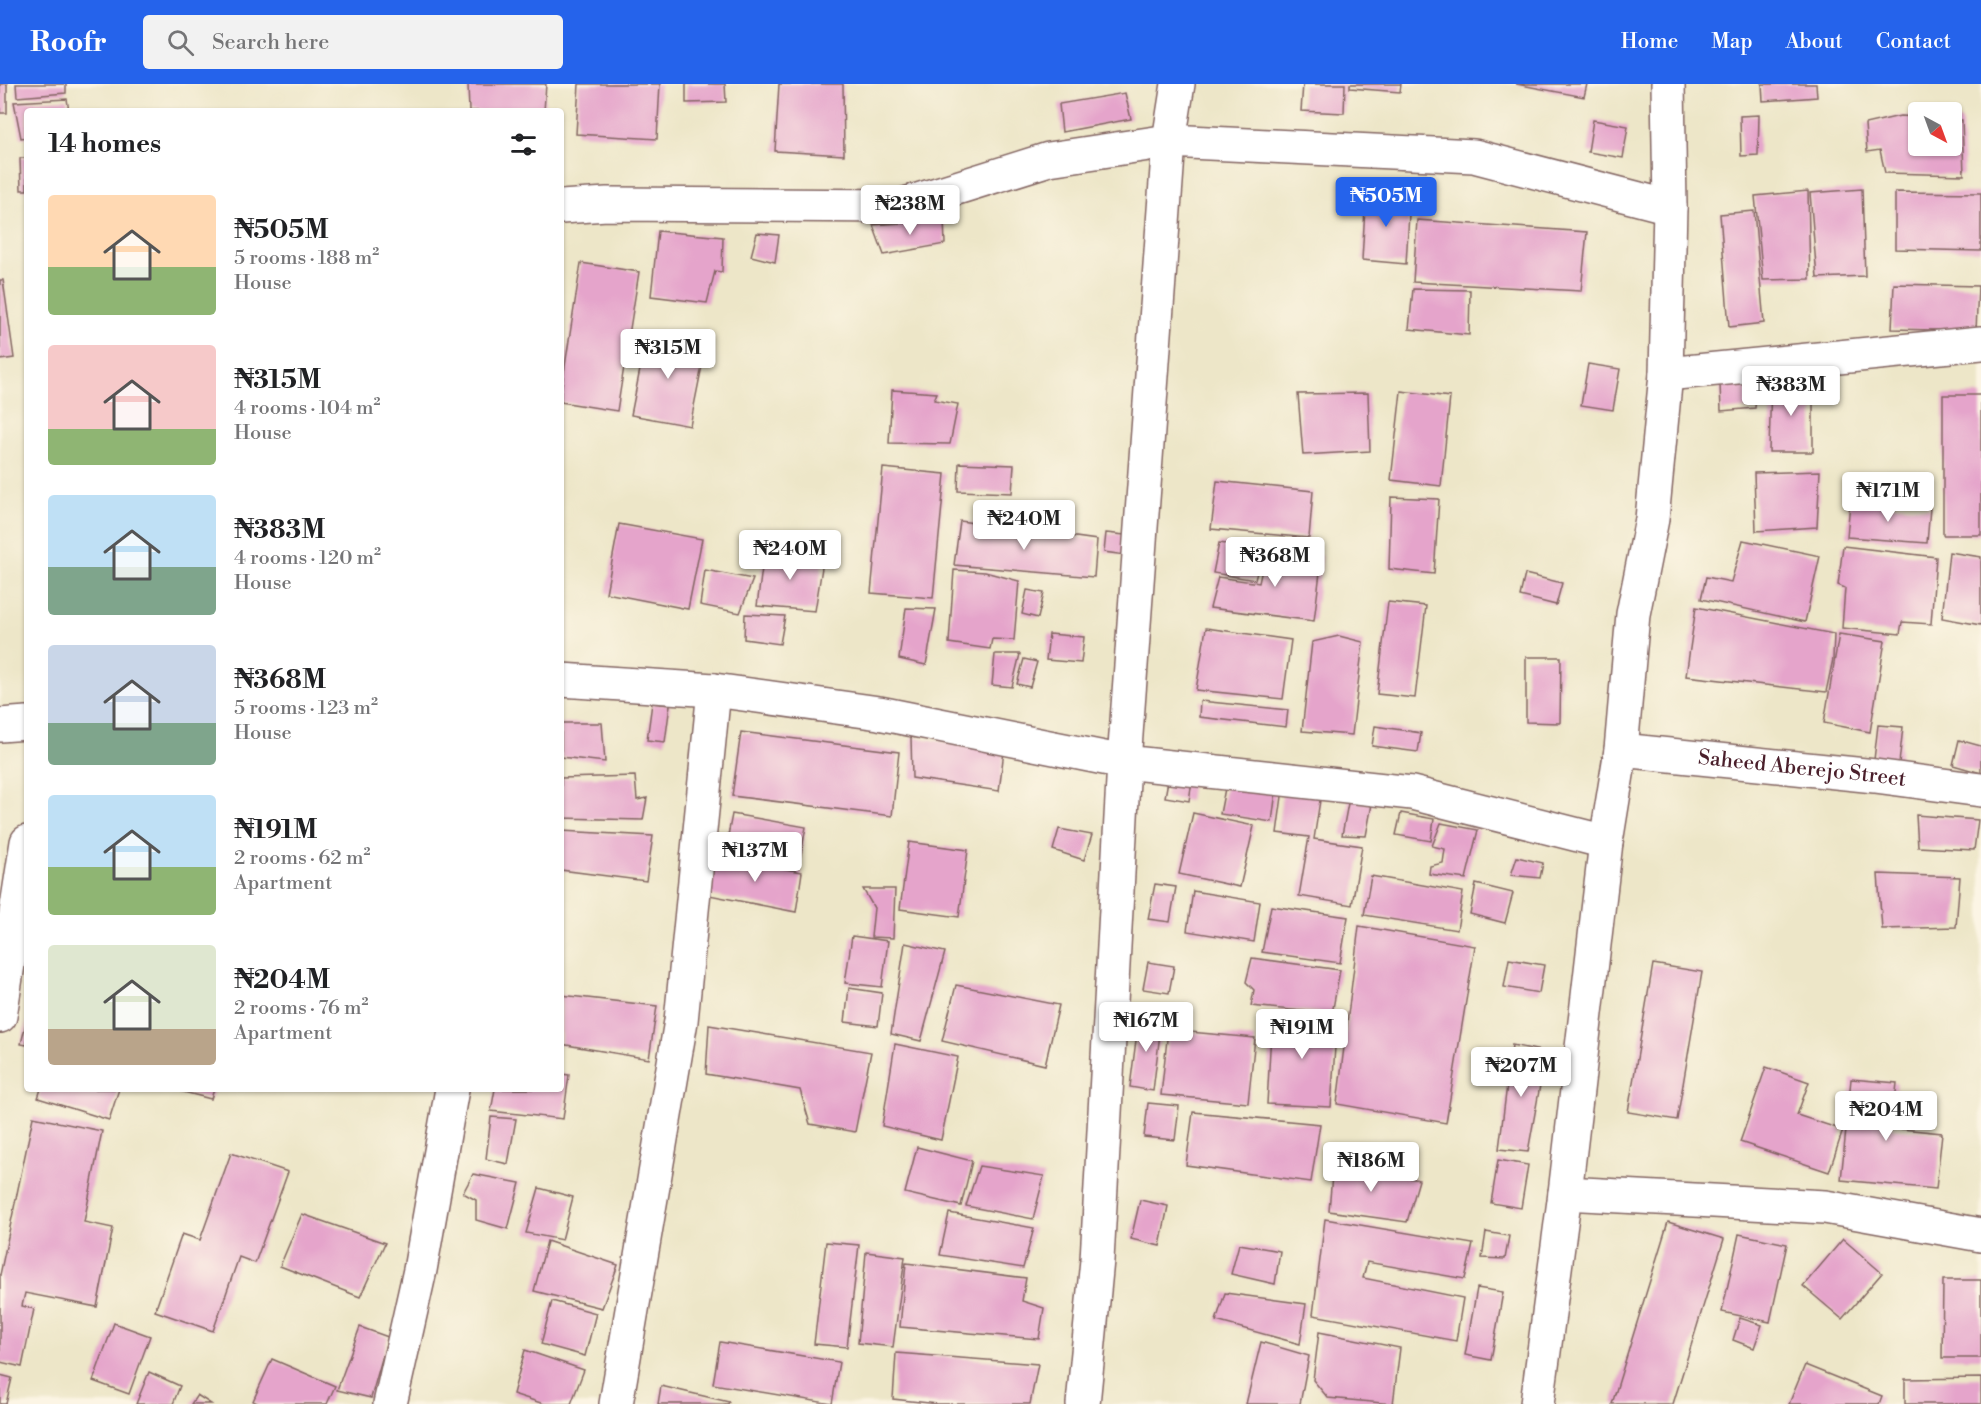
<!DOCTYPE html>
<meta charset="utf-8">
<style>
body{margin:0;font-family:"Libre Bodoni",serif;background:#f2f2f2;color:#202124;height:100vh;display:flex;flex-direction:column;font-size:22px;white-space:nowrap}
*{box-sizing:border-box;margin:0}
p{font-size:20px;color:#757577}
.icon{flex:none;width:33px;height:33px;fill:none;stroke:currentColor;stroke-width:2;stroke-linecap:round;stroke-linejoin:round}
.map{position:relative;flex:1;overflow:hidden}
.panel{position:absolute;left:24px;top:24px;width:540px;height:984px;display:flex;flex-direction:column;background:#fff;border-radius:6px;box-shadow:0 2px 4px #0004}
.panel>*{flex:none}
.needle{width:39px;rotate:139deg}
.fabs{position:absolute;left:1908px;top:18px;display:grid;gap:12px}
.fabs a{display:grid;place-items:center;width:54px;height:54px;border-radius:6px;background:#fff;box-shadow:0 2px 4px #0004;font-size:30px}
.price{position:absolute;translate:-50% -51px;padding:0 14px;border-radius:6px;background:#fff;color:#222;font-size:20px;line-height:39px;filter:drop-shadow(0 2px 3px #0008)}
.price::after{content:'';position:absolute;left:50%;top:36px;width:18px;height:14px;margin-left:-9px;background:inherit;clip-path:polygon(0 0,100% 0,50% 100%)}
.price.selected{background:#2563eb;color:#fff}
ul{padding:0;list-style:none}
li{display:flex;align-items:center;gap:18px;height:150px;padding:0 24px}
li span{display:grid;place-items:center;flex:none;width:168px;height:120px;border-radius:6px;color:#555}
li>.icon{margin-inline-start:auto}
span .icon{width:72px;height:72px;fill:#fffc;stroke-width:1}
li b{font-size:26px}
h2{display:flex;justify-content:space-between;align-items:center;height:72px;padding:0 24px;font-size:26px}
header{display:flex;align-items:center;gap:36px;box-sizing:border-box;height:84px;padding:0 30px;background:#2563eb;color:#fff}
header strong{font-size:28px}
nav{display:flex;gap:33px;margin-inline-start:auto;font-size:21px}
.search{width:420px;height:54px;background:#f2f2f2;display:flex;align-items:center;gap:15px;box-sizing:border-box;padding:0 21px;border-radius:6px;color:#757577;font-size:22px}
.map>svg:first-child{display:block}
.building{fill:#e5a4cb}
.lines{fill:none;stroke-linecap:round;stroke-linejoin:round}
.minor-casing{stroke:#836562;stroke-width:36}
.minor{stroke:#fff;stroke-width:33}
.labels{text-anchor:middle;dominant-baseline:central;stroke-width:4.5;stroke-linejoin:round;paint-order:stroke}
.street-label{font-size:21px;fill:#4a1f2b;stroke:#fcf5e5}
</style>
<header>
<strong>Roofr</strong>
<div class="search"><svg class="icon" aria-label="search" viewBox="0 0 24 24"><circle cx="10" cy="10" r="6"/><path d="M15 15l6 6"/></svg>Search here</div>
<nav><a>Home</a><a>Map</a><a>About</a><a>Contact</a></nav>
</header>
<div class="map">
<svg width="1981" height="1320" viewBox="0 0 1981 1320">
<rect width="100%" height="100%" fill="#fcf5e5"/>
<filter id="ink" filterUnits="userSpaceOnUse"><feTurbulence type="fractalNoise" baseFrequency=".0167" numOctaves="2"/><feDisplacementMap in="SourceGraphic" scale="12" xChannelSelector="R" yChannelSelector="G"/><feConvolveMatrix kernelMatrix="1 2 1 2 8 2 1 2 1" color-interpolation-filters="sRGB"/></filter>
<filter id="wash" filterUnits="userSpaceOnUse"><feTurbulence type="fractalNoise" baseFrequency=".008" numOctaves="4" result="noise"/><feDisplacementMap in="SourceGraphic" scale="24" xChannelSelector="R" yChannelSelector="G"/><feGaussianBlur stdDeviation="1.35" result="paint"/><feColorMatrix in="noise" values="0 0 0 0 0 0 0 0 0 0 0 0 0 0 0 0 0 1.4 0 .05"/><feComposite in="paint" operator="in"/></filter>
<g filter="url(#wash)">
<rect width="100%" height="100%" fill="#ede6c8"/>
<g id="blocks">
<g class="building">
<rect x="0" y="0" width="7" height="29"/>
<polygon points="16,0 66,0 66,9 17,13"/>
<polygon points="468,0 546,0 544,27 469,27"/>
<polygon points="579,0 660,0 657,55 576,50"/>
<polygon points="686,0 725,0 726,18 686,19"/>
<polygon points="779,0 843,0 844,71 775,67"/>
<polygon points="1303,0 1345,0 1344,29 1301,27"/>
<polygon points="1350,0 1401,0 1400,8 1350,4"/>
<polygon points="1516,0 1587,0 1584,13"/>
<polygon points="1762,0 1816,0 1817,13 1763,17"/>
<polygon points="1125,9 1131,35 1062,48 1059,20"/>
<polygon points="67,15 69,27 27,27 27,53 21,54 14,18"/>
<polygon points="1759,31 1758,71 1741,72 1740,32"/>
<polygon points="1900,32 1918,33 1918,62 1952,62 1952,36 1962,36 1964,91 1885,89 1880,66 1867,68 1865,40"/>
<polygon points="1593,36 1628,42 1623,74 1588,68"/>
<polygon points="20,74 27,74 27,106 21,106"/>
<polygon points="1862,105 1865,192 1817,194 1810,109"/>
<polygon points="1366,107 1410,113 1406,180 1362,176"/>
<polygon points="1808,107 1810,195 1763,196 1755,112"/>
<polygon points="1895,108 1981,109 1981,167 1895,165"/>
<polygon points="1754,127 1764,239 1729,243 1720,130"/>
<polygon points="944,136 945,160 884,171 873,141"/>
<polygon points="1417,136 1587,148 1581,207 1413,198"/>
<polygon points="658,147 723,153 722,188 715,187 707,219 651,212"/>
<polygon points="757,149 779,151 775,178 751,172"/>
<polygon points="581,179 639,188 617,327 561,318 561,308"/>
<polygon points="0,196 3,196 14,274 0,276"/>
<polygon points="1894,200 1978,202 1976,247 1892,245"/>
<polygon points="1413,205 1470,206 1469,251 1409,245"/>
<polygon points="647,250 706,262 690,342 631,331"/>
<polygon points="1588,280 1620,285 1613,326 1581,321"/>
<polygon points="1757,296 1755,324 1721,327 1720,299"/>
<polygon points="1771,297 1813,299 1813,368 1769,368"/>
<polygon points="892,306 937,309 934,316 958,320 950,360 889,359"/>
<polygon points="1401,307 1450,313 1441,402 1391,396"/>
<polygon points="1368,309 1370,367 1303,371 1298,310"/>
<rect x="1943" y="311" width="38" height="140"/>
<polygon points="959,379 1014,381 1012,409 958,407"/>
<polygon points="883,384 945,390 933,514 871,509"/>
<polygon points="1820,387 1817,443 1756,447 1754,389"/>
<polygon points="1217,397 1313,407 1309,454 1211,445"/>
<polygon points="1391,413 1439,415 1434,490 1389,485"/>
<polygon points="1850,418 1930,424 1927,459 1847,453"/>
<polygon points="960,437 1097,456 1094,493 954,481"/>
<polygon points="619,440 702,455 688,525 606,509"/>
<polygon points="1106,449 1134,452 1132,472 1104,468"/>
<polygon points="1743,456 1820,472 1805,538 1701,515 1706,493 1731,498"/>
<polygon points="1219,459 1263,465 1255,496 1213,489"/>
<polygon points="1843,462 1936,473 1931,540 1902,538 1900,550 1842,544 1845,504 1838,501"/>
<polygon points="1267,463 1322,472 1314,537 1210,524 1218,493 1259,499"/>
<polygon points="1949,468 1981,473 1981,541 1942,534"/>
<polygon points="764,469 824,471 815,527 757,522"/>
<polygon points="705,486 753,495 740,529 700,521"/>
<polygon points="954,486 985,488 1019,497 1014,556 992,555 990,565 949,559"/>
<polygon points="1525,490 1562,499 1556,521 1520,512"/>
<polygon points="1027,506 1044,509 1038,534 1022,530"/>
<polygon points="1388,518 1426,522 1415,614 1377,610"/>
<polygon points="1696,523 1834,550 1833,575 1826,608 1686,592"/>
<polygon points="906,524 936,525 926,581 899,575"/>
<polygon points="745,530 785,532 780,560 744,555"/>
<polygon points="1206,544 1291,556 1283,615 1196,606"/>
<polygon points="1049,550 1084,553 1081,579 1046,576"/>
<polygon points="1839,550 1885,557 1870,648 1824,639"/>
<polygon points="1339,552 1363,558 1352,651 1302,647 1312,558"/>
<polygon points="995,570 1020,570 1012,603 992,601"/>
<polygon points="1526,573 1561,573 1560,639 1526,638"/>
<polygon points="1024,575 1037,578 1030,603 1017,600"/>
<polygon points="1200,617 1288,626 1286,643 1199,633"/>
<polygon points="652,619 670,621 665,658 647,656"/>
<polygon points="561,639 602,639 605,678 561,673"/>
<polygon points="1878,641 1903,643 1899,679 1874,676"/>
<polygon points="1375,642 1421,649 1418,668 1372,662"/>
<polygon points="741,648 899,668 892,732 732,712"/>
<polygon points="911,653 1004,667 999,707 912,694"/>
<polygon points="1959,656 1981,662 1981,689 1953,681"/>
<polygon points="1170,686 1193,690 1189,717 1165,713"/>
<polygon points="635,692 637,716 647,714 643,736 561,734 561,694"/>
<polygon points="1226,699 1276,707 1272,738 1220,730"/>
<polygon points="1283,705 1321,710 1314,755 1362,762 1352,821 1299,812 1309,753 1277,749"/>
<polygon points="1349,714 1372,720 1366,752 1342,751"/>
<polygon points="1193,729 1254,742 1240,803 1179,790"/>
<polygon points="1401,729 1434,735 1431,757 1396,751"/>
<polygon points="732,730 806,743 799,781 725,768"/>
<polygon points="1916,731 1978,736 1974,766 1918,763"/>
<polygon points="1441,739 1478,746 1466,795 1429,790 1430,782 1443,779 1445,765 1432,762"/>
<polygon points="1059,745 1092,751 1084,776 1053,766"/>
<polygon points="561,747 653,752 646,797 561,786"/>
<polygon points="909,758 968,766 959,833 900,825"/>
<polygon points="712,771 802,788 796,828 709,811"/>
<polygon points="1517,773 1543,779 1540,794 1511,791"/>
<polygon points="1878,790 1960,793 1956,843 1882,845"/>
<polygon points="1371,792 1463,808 1457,846 1364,831"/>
<polygon points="1155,800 1176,803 1170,838 1148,835"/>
<polygon points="1476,800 1513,809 1505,839 1470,830"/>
<polygon points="863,805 895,805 893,854 871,853 874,824"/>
<polygon points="1193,807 1260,818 1254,858 1187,847"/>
<polygon points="1271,822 1348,833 1340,879 1262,868"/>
<polygon points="1359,842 1475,862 1446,1039 1337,1020"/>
<polygon points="852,852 888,857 882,903 845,899"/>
<polygon points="905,859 945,868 921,957 891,950"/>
<polygon points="1252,874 1340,886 1332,930 1251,922 1254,906 1246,898"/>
<polygon points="1509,875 1544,881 1539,909 1504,903"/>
<polygon points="1148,878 1174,882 1169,909 1143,905"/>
<polygon points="1653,880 1702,888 1677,1036 1628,1028"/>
<polygon points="956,901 1059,921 1045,981 942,957"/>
<polygon points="849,904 882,909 878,942 845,938"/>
<polygon points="561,911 657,922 649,975 561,960"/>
<polygon points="1272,930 1337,933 1331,1023 1267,1020"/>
<polygon points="1139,933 1162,933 1153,1007 1130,1003"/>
<polygon points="26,939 27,939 27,961 21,960"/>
<polygon points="709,941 871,968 855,1048 810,1040 800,1006 706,990"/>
<polygon points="1168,946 1255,954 1248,1019 1161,1011"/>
<polygon points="895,960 958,973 941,1056 882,1042"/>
<polygon points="1512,961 1546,968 1528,1068 1499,1065"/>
<polygon points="1766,983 1809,998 1797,1031 1843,1046 1829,1088 1740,1058"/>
<polygon points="561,990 569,991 563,1035 491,1027 495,1005 561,1005"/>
<polygon points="1851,995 1897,999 1892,1044 1942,1049 1936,1105 1841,1096"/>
<polygon points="41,1005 119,1005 109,1036 38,1014"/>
<polygon points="172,1005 214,1005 211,1015"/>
<polygon points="1148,1019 1179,1022 1175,1056 1144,1053"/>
<polygon points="1193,1028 1320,1040 1311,1098 1186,1081"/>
<polygon points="33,1033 102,1047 84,1138 113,1144 97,1223 25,1209 22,1222 34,1225 22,1283 0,1278 0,1191"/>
<polygon points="491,1033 516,1035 508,1080 486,1075"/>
<polygon points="917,1063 972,1077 961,1122 905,1109"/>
<polygon points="231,1069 288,1088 255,1179 239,1173 213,1247 155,1227 182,1150 200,1156"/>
<polygon points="1498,1076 1528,1081 1521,1124 1491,1119"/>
<polygon points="1333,1079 1419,1096 1407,1138 1329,1127"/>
<polygon points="979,1082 1044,1092 1033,1135 966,1122"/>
<polygon points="473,1090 520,1099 508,1145 476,1136 476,1116 463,1109"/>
<polygon points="539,1104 573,1113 562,1156 526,1149"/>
<polygon points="1140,1116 1168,1122 1160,1162 1131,1155"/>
<polygon points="949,1129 1034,1144 1023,1184 940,1171"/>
<polygon points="302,1130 385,1159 360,1213 280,1182"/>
<polygon points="1325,1135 1473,1160 1465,1195 1367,1178 1363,1194 1463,1214 1456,1257 1313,1231"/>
<polygon points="1668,1138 1724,1155 1673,1320 1612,1320"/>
<polygon points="1486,1148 1509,1152 1505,1175 1482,1174"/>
<polygon points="1739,1150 1787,1160 1770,1238 1722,1228"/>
<polygon points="1843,1155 1882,1189 1842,1235 1803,1202"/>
<polygon points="547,1157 618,1181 602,1224 534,1207"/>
<polygon points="826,1158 859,1161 847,1263 814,1260"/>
<polygon points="1239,1160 1280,1167 1275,1200 1231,1190"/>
<polygon points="866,1168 905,1173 893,1263 858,1259"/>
<polygon points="906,1179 1026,1194 1022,1217 1044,1224 1039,1255 900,1243"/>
<polygon points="1943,1196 1981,1196 1981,1274 1942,1274"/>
<polygon points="1477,1204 1503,1208 1491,1276 1465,1271"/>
<polygon points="1225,1209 1306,1220 1300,1260 1216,1237"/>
<polygon points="552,1217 596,1229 585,1272 541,1260"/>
<polygon points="1740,1234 1762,1241 1754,1264 1733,1256"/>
<polygon points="114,1239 150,1252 129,1310 93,1297"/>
<polygon points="360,1243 388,1253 371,1314 337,1306"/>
<polygon points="1319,1248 1400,1264 1393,1320 1328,1314 1313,1296"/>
<polygon points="720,1258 839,1278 832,1320 713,1300"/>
<polygon points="1261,1258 1309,1272 1300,1320 1246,1320"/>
<polygon points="525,1266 584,1286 571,1320 544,1320 513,1310"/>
<polygon points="896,1269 1038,1280 1030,1320 938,1320 893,1315"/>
<polygon points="272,1275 335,1302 327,1320 259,1320 253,1317"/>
<polygon points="1805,1281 1882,1312 1879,1320 1789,1320"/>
<polygon points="149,1288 180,1302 173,1320 136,1320"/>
<polygon points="0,1291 12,1294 6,1320 0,1320"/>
<polygon points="1981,1294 1981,1320 1905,1320 1905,1295"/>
<polygon points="661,1302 729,1318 728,1320 658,1320"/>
<polygon points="197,1311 211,1320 191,1320"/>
</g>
</g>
</g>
<g filter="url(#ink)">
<use href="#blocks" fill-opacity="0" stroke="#836562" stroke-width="1.5"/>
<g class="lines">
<defs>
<g id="minor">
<polyline points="561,123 607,120 899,122 1049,75 1169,57 1474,72 1670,123"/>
<polyline points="1666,290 1981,259"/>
<polyline points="561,596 714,606 879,629 1124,678 1412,709 1606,758"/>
<polyline points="0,641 27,639"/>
<path id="s1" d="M 1621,666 L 1875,692 L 1981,706"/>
<polyline points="0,932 27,758"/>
<polyline points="1565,1109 1825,1123 1981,1151"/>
<polyline points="390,1320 420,1186 452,1005"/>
<polyline points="616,1320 681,937 714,606"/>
<polyline points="1083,1320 1097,1176 1124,678 1169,57 1178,0"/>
<polyline points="1537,1320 1565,1109 1606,758 1621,666 1633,530 1652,435 1666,290 1670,123 1668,0"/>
</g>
</defs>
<use href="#minor" class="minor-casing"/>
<use href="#minor" class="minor"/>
</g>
</g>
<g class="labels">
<g class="street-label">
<text stroke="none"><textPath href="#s1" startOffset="182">Saheed Aberejo Street</textPath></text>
</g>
</g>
</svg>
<div class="fabs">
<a><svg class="needle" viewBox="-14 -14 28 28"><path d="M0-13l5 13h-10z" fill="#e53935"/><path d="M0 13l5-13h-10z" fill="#757577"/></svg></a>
</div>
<b class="price selected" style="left:1386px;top:144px">₦505M</b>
<b class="price" style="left:910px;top:152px">₦238M</b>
<b class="price" style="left:668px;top:296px">₦315M</b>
<b class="price" style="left:1791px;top:333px">₦383M</b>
<b class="price" style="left:1888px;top:439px">₦171M</b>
<b class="price" style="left:1024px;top:467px">₦240M</b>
<b class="price" style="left:790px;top:497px">₦240M</b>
<b class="price" style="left:1275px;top:504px">₦368M</b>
<b class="price" style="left:755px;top:799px">₦137M</b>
<b class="price" style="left:1146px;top:969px">₦167M</b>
<b class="price" style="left:1302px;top:976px">₦191M</b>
<b class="price" style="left:1521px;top:1014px">₦207M</b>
<b class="price" style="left:1886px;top:1058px">₦204M</b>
<b class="price" style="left:1371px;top:1109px">₦186M</b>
<section class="panel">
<h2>14 homes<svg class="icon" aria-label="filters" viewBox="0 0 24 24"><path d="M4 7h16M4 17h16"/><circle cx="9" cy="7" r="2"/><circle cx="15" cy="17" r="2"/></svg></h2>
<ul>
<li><span style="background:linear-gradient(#ffd9b3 60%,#8fb573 0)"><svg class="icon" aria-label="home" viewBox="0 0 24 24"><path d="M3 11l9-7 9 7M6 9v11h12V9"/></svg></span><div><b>₦505M</b><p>5 rooms · 188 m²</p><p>House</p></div></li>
<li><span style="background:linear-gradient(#f6c9c9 70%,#8fb573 0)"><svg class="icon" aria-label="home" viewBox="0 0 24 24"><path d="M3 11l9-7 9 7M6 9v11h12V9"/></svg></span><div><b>₦315M</b><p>4 rooms · 104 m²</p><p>House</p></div></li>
<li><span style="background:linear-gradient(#bfe0f5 60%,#7fa58c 0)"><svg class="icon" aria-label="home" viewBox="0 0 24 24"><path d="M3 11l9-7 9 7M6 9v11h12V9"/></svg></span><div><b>₦383M</b><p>4 rooms · 120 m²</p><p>House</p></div></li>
<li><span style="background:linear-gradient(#c9d6e8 65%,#7fa58c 0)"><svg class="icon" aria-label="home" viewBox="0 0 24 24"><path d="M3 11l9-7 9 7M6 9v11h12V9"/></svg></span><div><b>₦368M</b><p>5 rooms · 123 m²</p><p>House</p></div></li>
<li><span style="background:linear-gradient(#bfe0f5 60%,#8fb573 0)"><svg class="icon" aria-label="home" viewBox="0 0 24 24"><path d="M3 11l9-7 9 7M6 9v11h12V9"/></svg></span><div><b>₦191M</b><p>2 rooms · 62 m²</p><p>Apartment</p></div></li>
<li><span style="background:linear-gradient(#dfe7d0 70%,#b9a48a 0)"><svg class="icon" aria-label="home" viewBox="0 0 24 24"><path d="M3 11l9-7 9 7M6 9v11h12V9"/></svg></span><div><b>₦204M</b><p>2 rooms · 76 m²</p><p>Apartment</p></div></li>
</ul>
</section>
</div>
